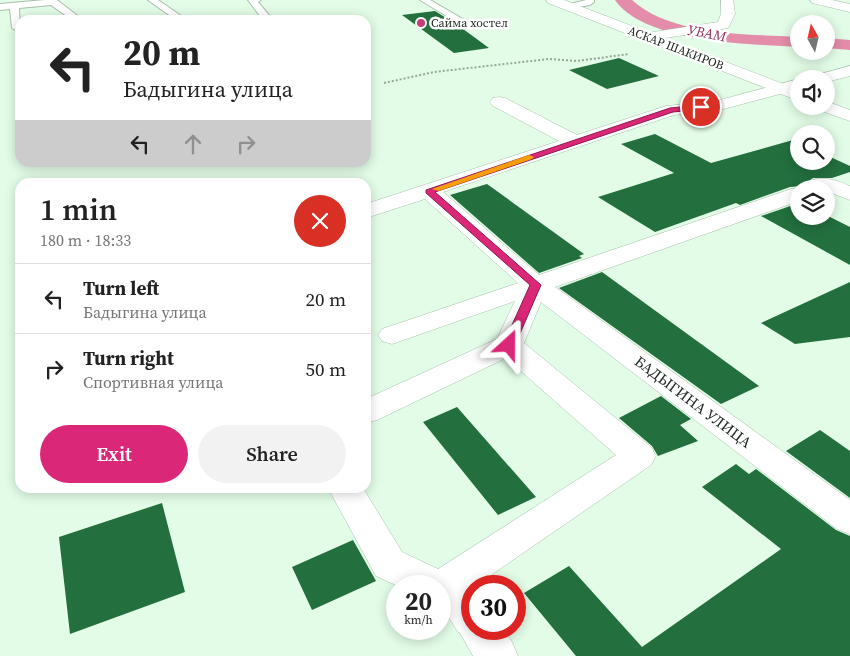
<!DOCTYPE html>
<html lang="en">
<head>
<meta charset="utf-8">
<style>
  body { margin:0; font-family:"Source Serif 4",serif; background:#f2f2f2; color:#222; height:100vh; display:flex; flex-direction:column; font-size:19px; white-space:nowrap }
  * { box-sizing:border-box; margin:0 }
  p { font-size:16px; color:#767676 }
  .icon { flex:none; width:28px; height:28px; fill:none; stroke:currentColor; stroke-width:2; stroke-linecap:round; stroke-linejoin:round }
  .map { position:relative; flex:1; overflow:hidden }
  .details { position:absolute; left:15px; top:178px; width:356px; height:315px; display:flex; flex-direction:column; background:#fff; border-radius:15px; box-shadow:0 2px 12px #0003 }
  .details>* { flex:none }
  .hud { position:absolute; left:15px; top:15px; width:356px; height:152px; border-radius:15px; box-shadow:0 2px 12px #0003; background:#fff; color:#222; overflow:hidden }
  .needle { width:32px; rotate:352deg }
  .buttons { position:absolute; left:790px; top:15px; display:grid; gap:10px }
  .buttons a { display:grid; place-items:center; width:45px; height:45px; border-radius:50%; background:#fff; box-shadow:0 2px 12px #0003; font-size:25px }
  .speed { position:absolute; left:386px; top:575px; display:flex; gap:10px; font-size:25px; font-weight:700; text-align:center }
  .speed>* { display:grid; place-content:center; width:65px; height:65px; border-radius:50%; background:#fff; box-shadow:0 2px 12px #0003; line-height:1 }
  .speed small { font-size:12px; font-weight:400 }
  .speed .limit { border:8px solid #d22; background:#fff; color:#111 }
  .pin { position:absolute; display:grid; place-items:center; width:42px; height:42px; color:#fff; margin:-21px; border:2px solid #fff; border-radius:50%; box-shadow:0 1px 5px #0007 }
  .me { position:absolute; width:55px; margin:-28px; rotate:24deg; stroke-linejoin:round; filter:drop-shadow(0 0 4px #0008) }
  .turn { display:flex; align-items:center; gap:18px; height:105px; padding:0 25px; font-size:22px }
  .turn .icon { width:65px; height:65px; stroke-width:2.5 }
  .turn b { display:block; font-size:35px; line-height:42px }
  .lanes { display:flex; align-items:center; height:48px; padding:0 25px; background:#0003; justify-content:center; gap:25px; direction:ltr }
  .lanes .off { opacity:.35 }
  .round { display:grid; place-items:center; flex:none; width:52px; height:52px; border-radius:26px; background:#f2f2f2 }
  .summary { display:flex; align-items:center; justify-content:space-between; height:85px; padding:0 25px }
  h1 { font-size:30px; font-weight:600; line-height:38px }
  .button { display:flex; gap:10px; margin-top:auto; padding:10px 25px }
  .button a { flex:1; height:58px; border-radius:30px; background:#db2777; color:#fff; font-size:20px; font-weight:600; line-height:58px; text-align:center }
  .button a+a { background:#f2f2f2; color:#222 }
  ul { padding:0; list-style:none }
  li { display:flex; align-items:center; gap:15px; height:70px; padding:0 25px; border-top:1px solid #e0e0e0 }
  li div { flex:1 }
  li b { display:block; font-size:19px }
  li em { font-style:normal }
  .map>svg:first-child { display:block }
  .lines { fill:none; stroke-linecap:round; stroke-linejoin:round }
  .canal { fill:#e38daa; fill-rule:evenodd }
  .building { fill:#236f3e }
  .lane-casing { stroke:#a8c0ad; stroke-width:2 }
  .street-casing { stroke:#a8c0ad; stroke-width:1 }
  .secondary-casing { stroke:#a8c0ad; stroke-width:1 }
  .path { stroke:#95a898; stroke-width:2; stroke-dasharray:2 2; stroke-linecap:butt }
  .lane { fill:#fff; fill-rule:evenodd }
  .street { fill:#fff; fill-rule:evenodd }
  .secondary { fill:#fff; fill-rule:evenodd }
  .route { fill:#db2777; stroke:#8e194d }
  .slow { fill:#f59e0b }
  .poi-dot { fill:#c53c77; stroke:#fff; stroke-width:2 }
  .labels { text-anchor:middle; stroke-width:5; stroke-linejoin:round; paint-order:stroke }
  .far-poi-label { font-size:12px; fill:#222b24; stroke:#fff; text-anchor:start }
  .far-street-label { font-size:12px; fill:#222b24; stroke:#fff }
  .far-water-label { font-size:14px; font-style:italic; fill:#8f2c56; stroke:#fff }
  .street-label { font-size:15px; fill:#222b24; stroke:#fff }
</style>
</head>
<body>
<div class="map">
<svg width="850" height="656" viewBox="0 0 850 656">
  <rect width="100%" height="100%" fill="#e2fce7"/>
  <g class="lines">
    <path class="canal" d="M615 0H632C671 36 748 34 799 37V47C750 44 645 43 615 0Z
      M826 38 850 40V50L826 48Z"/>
  </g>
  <path class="building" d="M435 11 459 26 489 48 454 53 402 15Z
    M619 58 659 76 607 89 569 70Z
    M655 134 711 163 793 140 799 142V161H826V155L850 166V172L832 178H813L802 186 790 187 740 205 736 203 655 232 598 197 674 173 621 144Z
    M487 184 584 254 579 256 582 258 539 273 450 195Z
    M799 203V216L826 215 850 227V265L761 216Z
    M602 272 759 386 721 404 559 288Z
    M850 282V337L795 344 761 323Z
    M661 396 691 419 680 425 698 441 658 456 652 446 619 418Z
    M457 407 536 497 498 515 423 422Z
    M820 430 850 451V498L786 451Z
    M736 464 749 474 756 469 836 530 850 536V656H576L524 593 569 566 642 647 781 549 702 487Z
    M162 503 185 592 70 634 59 537Z
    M353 540 376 581 312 610 292 567Z"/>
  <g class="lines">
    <defs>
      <path id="lane" d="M45 0H57L83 20H72L51 5 19 8 20 30 17 31 12 28 10 9 0 10V4Z
        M148 0H158L187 20H176Z
        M248 0H261L258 2 273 20H263Z
        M420 0H430L468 22 463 25 460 24Z
        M586 0H594V2L590 5 567 9 563 6Z"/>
      <path id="street" d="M721 0H733L735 14 728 28 647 41 642 40 640 37 642 34 647 33 718 22 721 14Z
        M810 0H832L850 4V12L812 3Z
        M850 66V76L826 82V79H811L813 76Z
        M799 79V89L716 111 674 115 443 192 539 275 791 189 803 188C814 172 836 180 850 186V200L826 191V189H799V201L555 287 850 500V534L837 529 541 302 524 343 651 447 656 456 651 465 475 586H472V629H503L512 642 518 656H473L460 633 458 632 444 610 440 608V586H398L376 576 328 488H363L402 552 438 569 616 455 506 358 377 420 366 423V399L497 339 515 301 392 344 382 341 378 335 382 329 518 283 425 199 366 218V204L559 141 493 106 490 102 493 98 499 97 505 98 577 135 666 106 716 101Z"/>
      <path id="secondary" d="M546 0H564L799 90V101L548 3Z
        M826 101 850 110V121L819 110 816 106H826Z"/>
    </defs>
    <use href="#lane" class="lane-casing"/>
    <use href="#street" class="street-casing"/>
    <use href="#secondary" class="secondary-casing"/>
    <path class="path" d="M384 83 434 72 549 59 577 61 629 54"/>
    <use href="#lane" class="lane"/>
    <use href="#street" class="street"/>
    <use href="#secondary" class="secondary"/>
  </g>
  <path class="route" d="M701 105 704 106V109L673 112 435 192 541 285 515 345 509 349 505 348 503 345 530 285 426 193V190L670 108Z"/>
  <path class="slow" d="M529 155 534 157 532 159 439 191 432 189Z"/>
  <circle class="poi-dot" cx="421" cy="23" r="5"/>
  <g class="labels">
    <g class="far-poi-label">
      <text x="431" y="27">Сайма хостел</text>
    </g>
    <g class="far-street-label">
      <text transform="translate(676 48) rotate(21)" y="4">АСКАР ШАКИРОВ</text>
    </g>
    <g class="far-water-label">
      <text transform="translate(707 33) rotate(11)" y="5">УВАМ</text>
    </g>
    <g class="street-label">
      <text transform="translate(693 402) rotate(37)" y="5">БАДЫГИНА УЛИЦА</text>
    </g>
  </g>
</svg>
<div class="buttons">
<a><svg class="needle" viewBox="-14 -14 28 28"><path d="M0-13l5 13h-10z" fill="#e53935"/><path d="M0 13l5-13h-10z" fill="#767676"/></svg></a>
<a><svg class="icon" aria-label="sound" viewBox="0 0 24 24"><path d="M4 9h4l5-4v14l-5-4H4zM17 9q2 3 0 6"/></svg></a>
<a><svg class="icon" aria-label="search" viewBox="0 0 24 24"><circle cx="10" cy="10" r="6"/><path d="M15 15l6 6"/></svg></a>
<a><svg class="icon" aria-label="layers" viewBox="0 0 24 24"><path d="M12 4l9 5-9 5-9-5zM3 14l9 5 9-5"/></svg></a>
</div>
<div class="speed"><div>20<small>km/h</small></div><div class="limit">30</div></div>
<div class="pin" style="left:701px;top:107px;background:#d93025"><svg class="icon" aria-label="arrive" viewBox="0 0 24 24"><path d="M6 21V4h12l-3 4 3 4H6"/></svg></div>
<svg class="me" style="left:509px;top:345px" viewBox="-20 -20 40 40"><path d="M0-17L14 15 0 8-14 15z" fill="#db2777" stroke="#fff" stroke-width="4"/></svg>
<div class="hud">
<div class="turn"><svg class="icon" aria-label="left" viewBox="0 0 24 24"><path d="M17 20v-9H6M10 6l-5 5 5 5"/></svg><div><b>20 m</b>Бадыгина улица</div></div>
<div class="lanes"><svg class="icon" aria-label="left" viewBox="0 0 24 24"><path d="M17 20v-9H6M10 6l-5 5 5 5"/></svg><svg class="icon off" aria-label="ahead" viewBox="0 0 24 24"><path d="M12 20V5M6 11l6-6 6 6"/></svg><svg class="icon off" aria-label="right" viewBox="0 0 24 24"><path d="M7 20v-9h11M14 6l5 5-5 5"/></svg></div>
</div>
<section class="details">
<div class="summary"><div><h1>1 min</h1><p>180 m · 18:33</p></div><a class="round" style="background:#d93025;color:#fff"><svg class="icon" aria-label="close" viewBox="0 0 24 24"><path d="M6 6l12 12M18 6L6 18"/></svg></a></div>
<ul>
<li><svg class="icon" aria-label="left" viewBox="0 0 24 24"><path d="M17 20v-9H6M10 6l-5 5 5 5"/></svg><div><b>Turn left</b><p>Бадыгина улица</p></div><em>20 m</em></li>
<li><svg class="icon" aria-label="right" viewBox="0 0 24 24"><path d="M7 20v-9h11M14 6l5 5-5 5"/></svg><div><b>Turn right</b><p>Спортивная улица</p></div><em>50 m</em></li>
</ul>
<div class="button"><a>Exit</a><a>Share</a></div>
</section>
</div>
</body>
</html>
